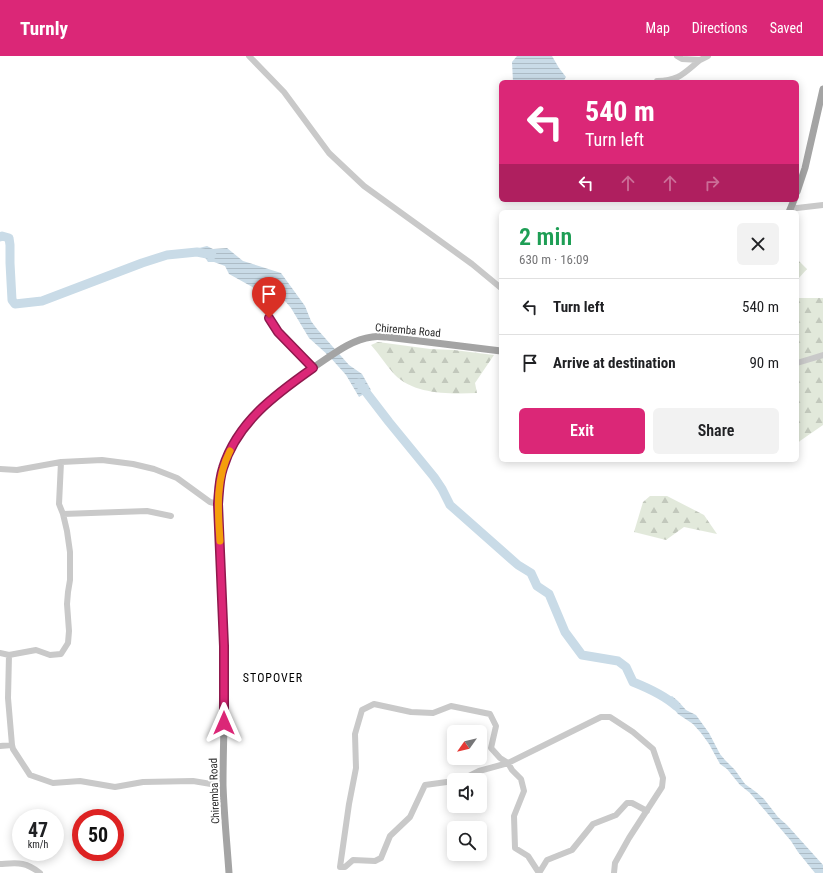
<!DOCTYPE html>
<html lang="en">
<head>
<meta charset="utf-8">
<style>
  body { margin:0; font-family:"Roboto Condensed",sans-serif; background:#f2f2f2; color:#202124; height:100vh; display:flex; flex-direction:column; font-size:15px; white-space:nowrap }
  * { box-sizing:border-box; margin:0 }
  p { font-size:13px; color:#757577 }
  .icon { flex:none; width:22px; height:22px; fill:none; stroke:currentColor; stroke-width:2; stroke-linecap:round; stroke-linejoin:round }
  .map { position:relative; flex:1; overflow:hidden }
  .details { position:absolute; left:499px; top:154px; width:300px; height:252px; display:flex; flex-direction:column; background:#fff; border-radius:6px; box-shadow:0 2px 10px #0003 }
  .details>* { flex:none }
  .hud { position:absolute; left:499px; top:24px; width:300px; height:122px; border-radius:6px; box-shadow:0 2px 10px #0003; background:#db2777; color:#fff; overflow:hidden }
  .needle { width:26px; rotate:236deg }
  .tools { position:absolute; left:447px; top:669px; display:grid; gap:8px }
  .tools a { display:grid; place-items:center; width:40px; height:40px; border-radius:6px; background:#fff; box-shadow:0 2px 10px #0003; font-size:20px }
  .speed { position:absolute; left:12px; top:753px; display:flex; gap:8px; font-size:20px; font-weight:700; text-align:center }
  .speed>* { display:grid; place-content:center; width:52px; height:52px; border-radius:50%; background:#fff; box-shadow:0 2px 10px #0003; line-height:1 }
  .speed small { font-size:10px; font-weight:400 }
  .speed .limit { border:6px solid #d22; background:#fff; color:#111 }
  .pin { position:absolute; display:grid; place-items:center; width:34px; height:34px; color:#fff; margin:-41px -17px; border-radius:50% 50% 50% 0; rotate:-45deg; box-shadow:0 0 4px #0007 }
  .pin .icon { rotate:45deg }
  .me { position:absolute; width:44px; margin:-22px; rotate:0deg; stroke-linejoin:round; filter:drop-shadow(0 0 3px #0008) }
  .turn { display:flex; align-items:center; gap:14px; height:84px; padding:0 20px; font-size:18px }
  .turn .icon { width:52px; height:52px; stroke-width:2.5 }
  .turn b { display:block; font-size:28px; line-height:34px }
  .lanes { display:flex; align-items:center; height:38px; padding:0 20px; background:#0003; justify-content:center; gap:20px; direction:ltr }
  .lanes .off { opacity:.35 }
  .round { display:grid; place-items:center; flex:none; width:42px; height:42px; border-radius:6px; background:#f2f2f2 }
  .overview { display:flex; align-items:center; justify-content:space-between; height:68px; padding:0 20px }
  h1 { font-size:24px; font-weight:600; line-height:30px; color:#1e9e55 }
  .action { display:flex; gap:8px; margin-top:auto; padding:8px 20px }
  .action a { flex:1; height:46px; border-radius:6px; background:#db2777; color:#fff; font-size:16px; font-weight:600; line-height:46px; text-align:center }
  .action a+a { background:#f2f2f2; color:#202124 }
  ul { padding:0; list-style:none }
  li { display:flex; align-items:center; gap:12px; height:56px; padding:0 20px; border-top:1px solid #e0e0e0 }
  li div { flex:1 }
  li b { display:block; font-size:15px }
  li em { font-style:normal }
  header { display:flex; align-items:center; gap:24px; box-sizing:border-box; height:56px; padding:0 20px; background:#db2777; color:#fff }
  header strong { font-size:19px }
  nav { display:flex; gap:22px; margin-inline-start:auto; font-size:14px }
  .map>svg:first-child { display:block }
  .forest { fill:url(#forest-firs) }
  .water { fill:url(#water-rules) }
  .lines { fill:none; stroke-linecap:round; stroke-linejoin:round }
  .river { stroke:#c9dbe7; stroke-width:9 }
  .minor { stroke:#c9c9c9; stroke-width:6 }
  .major { stroke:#a4a4a4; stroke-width:7 }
  .route-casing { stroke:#8e194d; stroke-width:10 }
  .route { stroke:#db2777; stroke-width:7 }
  .slow { stroke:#f59e0b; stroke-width:7 }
  .labels { text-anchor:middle; stroke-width:4; stroke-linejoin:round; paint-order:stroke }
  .street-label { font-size:11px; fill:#2c2c2c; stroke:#fff }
  .neighbourhood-label { font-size:12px; letter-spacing:1px; fill:#000; stroke:#fff }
</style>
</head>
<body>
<header>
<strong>Turnly</strong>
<nav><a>Map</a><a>Directions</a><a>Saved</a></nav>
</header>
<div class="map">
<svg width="823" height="817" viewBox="0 0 823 817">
  <defs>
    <pattern id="forest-firs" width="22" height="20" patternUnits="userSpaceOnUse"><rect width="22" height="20" fill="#e2e9db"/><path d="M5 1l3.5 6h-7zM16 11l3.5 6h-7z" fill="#c2c8bc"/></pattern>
    <pattern id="water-rules" width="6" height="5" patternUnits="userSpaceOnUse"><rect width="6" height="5" fill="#c9dbe7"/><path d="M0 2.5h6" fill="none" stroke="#adbcc6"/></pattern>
  </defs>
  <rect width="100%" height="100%" fill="#fff"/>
  <path class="forest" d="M797 203 807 213 798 223 797 235Z
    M797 242H823V369L797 387Z
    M378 286 430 293 454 294 494 299 475 327 477 337C450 338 414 339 394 318 386 309 379 298 371 289Z
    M650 440H667L704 459 717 478 684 471 666 484 634 476 643 446Z"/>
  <path class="water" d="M517 0H552L559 12 566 21 563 26H513L512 6Z
    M207 190 213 193 227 192 243 205 281 217 305 250 311 265 317 273 349 309 362 318 371 334 359 341 346 319 329 300 309 282 291 252 285 245 256 233 229 218 225 210 214 206H208L199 192Z
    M672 640 678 645 686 654 696 659 709 677 720 698 725 704 735 714 745 728 756 736 764 743 778 761 787 769 823 809V817H815L798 796 791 785 750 737 740 729 727 713 720 708 709 688 701 677 693 668 678 658 666 644Z"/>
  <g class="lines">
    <path class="river" d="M0 181 2 180 9 182 10 189V207L12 244 15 248 42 245 142 207 167 199 197 196 212 199
      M359 327 389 366 434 421 442 433 450 449 518 509 531 517 537 530 549 538 565 576 582 599 618 605 626 611 633 626C648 632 664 639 676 650"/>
    <path class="minor" d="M249 0 284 36 329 97 364 130 472 208 501 232
      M677 0 682 3 700 4 708 0
      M657 25C679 25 684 17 700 4
      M791 151 797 152 823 149
      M269 262 278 276 313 312
      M797 307 823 299
      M0 413 17 414 61 406 102 404 133 408 154 413 177 422 210 446 218 448
      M63 458 147 455 171 460
      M0 597 9 599 36 594 50 599 61 598 68 587 69 575 67 548 68 536 70 524V496L67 475 63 458 59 448 61 406
      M9 599 8 642 12 689 13 693 30 719 53 727 80 725 115 731 143 726 193 725 223 730
      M0 690 12 689
      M460 724 463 723 479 715 508 707 512 714 521 723 524 735 514 760 515 792 528 800 539 817
      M454 725 425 729 410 761 390 780 381 802 375 805 353 804 345 811H340L349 748 356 712 355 678 362 654 374 648 411 656 433 657 451 650 490 658 496 670 491 692 500 702 508 707 601 661H610L633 676 653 693 663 722 662 731 629 782 615 807 614 817
      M0 808C17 807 25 805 40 817
      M539 817 547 804 572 794 593 768 616 759 627 747H632L647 755"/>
    <path class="major" d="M797 136 805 112 823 33
      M789 156 794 144
      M229 817C227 788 224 758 223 729 223 682 226 635 224 587 223 559 222 531 221 503 219 473 214 441 223 412 237 367 274 338 311 313 330 301 349 284 372 281 377 280 382 281 387 281L501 295"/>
  </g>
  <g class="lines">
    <defs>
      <path id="route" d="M224 667V590L218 448C219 436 219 424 223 412 237 366 276 338 313 312L278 276 269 262"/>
    </defs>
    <use href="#route" class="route-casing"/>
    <use href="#route" class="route"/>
    <path class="slow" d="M220 485C218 455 215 424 230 395"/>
  </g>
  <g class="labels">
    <g class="street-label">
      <text transform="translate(408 274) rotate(5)" y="4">Chiremba Road</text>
      <text transform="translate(214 735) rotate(-92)" y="4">Chiremba Road</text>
    </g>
    <g class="neighbourhood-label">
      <text x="273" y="626">STOPOVER</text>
    </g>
  </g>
</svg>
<div class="tools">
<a><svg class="needle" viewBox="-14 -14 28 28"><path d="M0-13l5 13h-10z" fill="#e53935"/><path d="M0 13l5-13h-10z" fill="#757577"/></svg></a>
<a><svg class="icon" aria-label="sound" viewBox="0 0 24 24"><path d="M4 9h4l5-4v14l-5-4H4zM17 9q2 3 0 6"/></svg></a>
<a><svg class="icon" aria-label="search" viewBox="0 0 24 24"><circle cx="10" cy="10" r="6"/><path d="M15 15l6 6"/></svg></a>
</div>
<div class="speed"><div>47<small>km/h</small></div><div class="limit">50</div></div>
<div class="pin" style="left:269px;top:262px;background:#d93025"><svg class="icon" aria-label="arrive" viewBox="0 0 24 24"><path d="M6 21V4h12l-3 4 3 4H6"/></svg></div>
<svg class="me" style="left:224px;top:667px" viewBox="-20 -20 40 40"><path d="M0-17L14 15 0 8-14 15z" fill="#db2777" stroke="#fff" stroke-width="4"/></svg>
<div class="hud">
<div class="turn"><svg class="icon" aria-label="left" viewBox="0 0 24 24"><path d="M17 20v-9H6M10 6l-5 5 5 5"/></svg><div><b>540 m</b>Turn left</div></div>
<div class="lanes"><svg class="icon" aria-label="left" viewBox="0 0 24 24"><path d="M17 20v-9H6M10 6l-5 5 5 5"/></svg><svg class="icon off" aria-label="ahead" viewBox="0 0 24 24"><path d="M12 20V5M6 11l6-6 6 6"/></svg><svg class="icon off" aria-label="ahead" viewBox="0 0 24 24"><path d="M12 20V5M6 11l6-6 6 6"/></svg><svg class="icon off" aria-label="right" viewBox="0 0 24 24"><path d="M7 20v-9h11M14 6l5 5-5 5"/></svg></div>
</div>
<section class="details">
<div class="overview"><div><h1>2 min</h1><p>630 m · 16:09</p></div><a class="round"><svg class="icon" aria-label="close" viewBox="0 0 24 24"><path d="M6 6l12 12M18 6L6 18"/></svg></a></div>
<ul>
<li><svg class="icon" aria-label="left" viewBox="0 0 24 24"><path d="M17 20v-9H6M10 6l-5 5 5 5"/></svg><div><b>Turn left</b></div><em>540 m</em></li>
<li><svg class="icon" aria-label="arrive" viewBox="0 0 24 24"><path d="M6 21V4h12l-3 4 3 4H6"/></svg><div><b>Arrive at destination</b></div><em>90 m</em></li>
</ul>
<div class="action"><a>Exit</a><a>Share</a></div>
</section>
</div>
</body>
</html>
